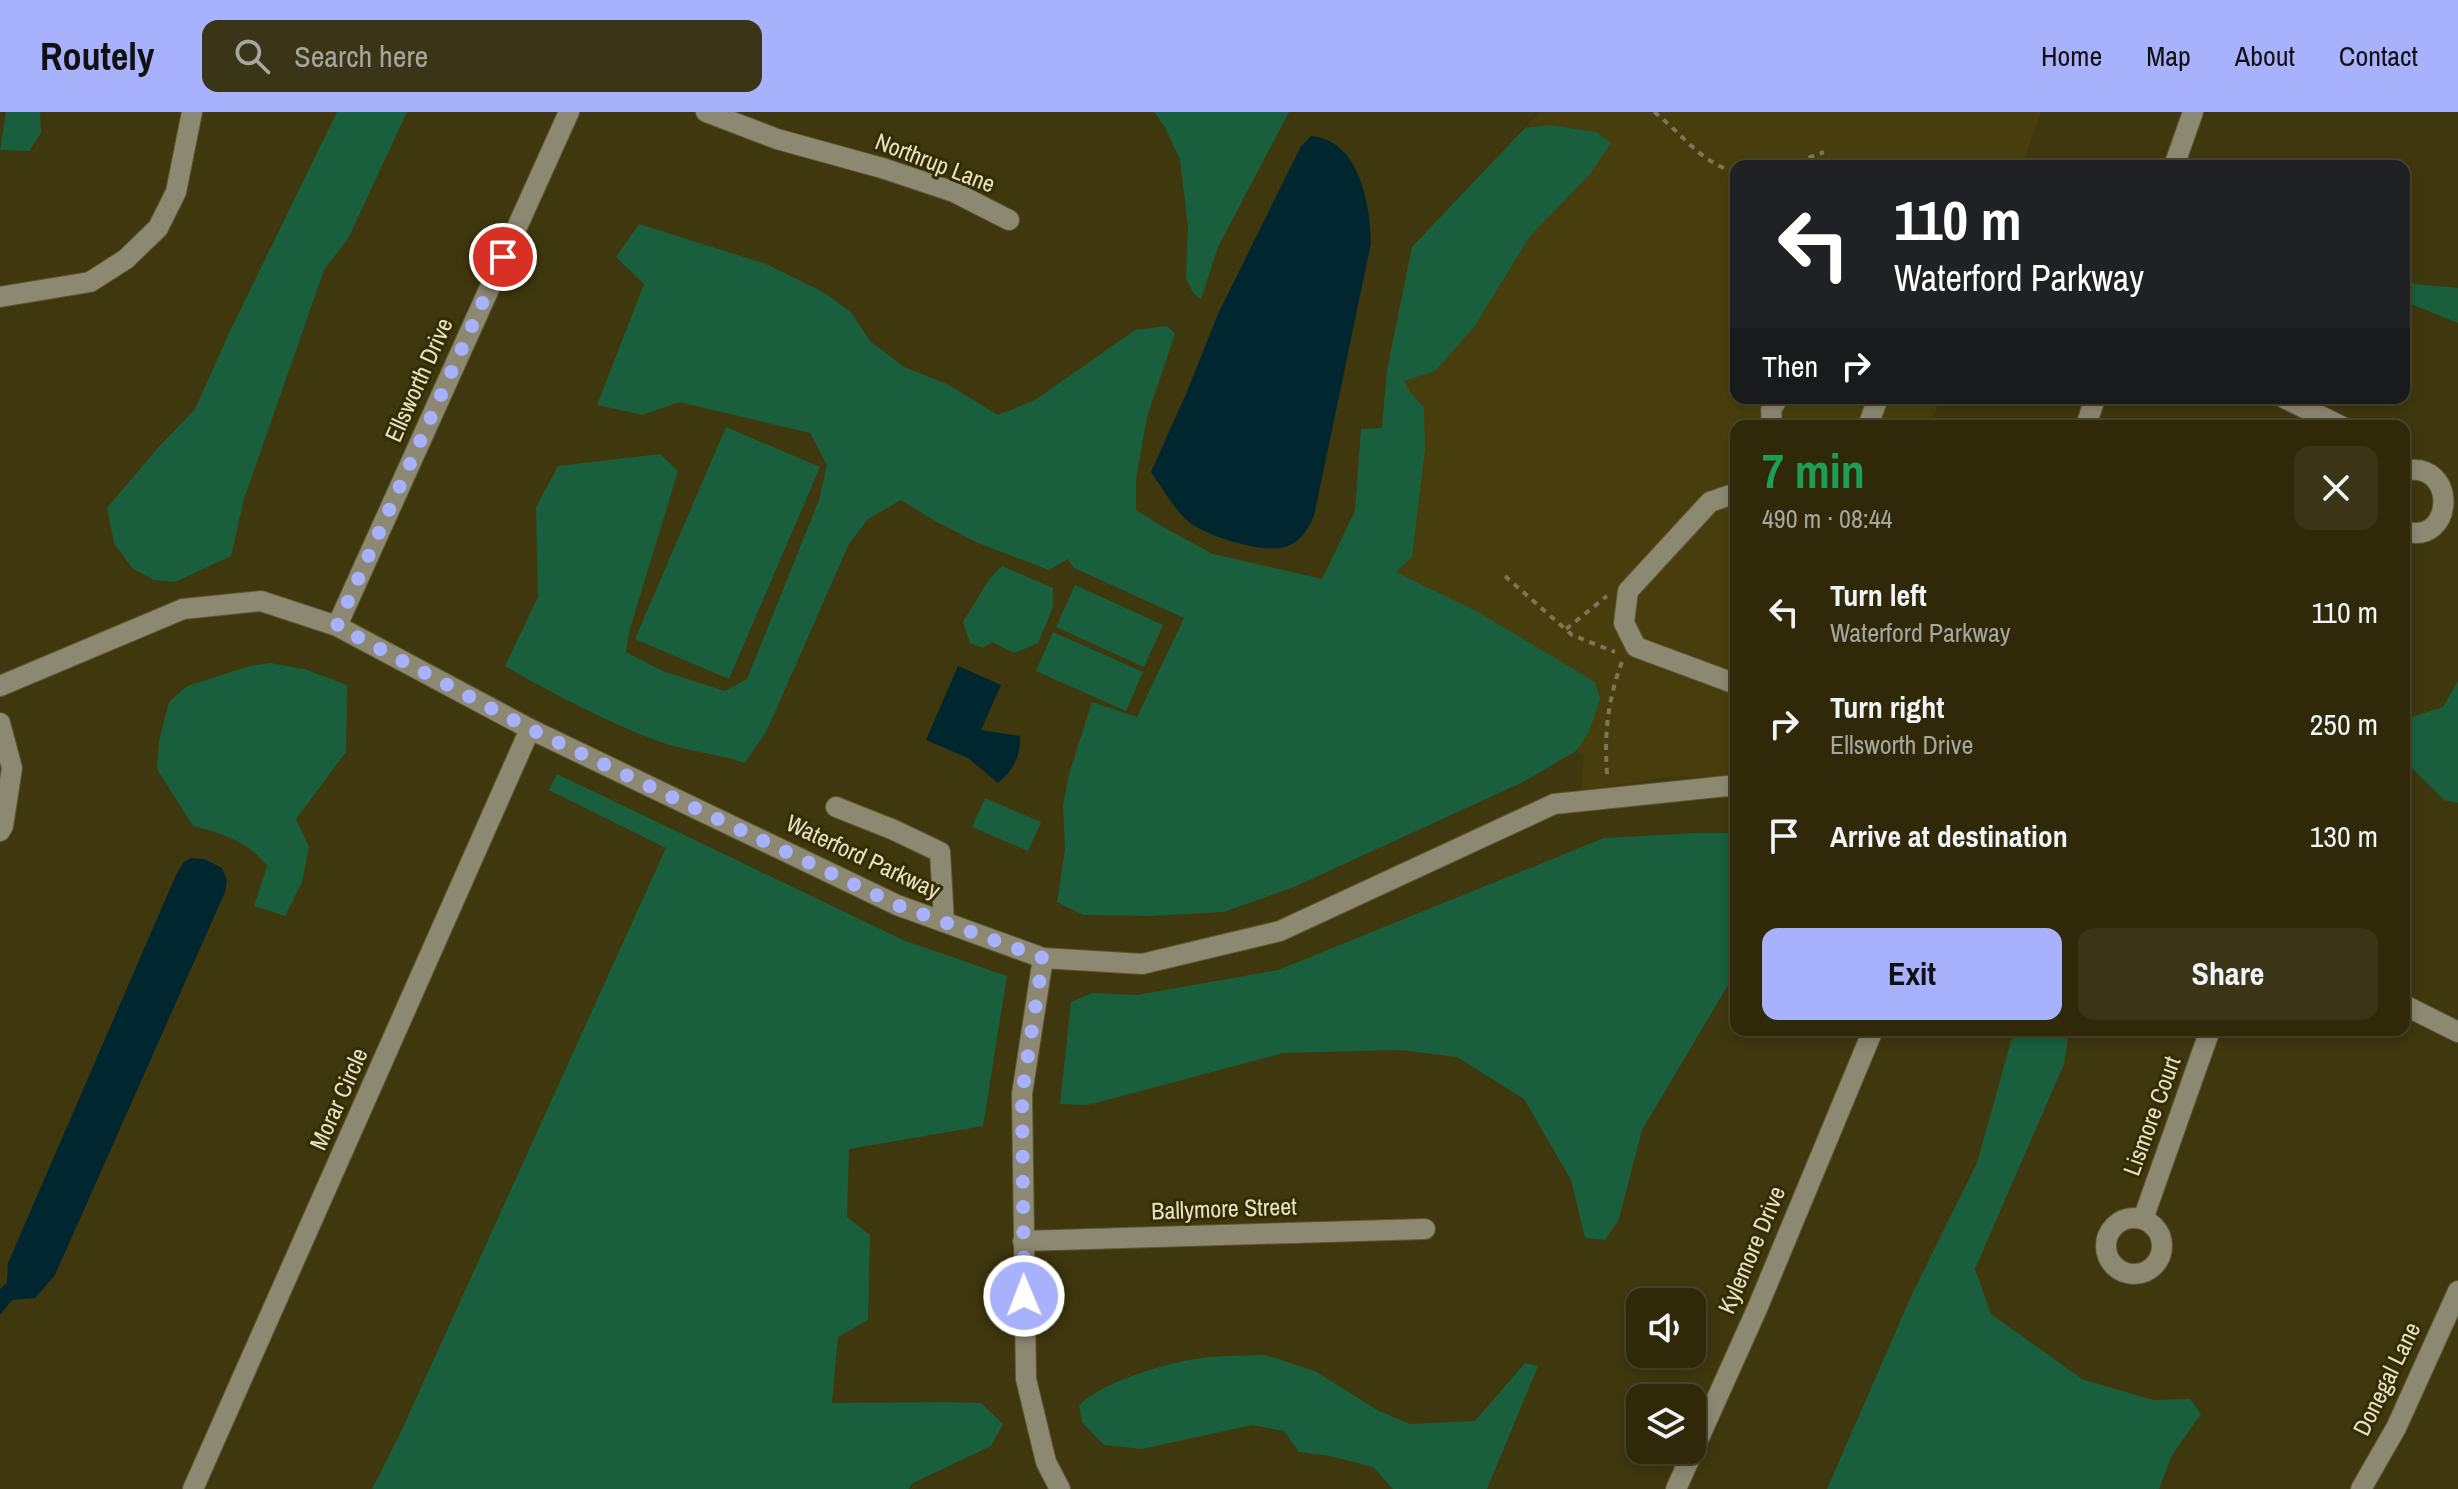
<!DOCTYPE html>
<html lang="en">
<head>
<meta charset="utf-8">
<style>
  body { margin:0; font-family:"Archivo Narrow",sans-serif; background:#3b3518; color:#f1f3f6; height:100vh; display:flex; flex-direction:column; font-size:30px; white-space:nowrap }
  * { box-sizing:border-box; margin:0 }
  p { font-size:26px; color:#a7a69c }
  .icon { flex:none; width:44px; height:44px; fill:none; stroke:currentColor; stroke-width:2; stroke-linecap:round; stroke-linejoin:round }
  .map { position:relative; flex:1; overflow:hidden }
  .side { position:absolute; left:1730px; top:308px; width:680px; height:616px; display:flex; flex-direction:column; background:#2f290a; border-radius:16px; box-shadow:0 4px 12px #0003,0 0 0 2px #4a452b }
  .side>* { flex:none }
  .top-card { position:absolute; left:1730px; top:48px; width:680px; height:244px; border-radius:16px; box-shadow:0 4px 12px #0003,0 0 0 2px #4a452b; background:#202124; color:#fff; overflow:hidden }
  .controls { position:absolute; left:1626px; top:1176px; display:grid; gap:16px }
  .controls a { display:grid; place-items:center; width:80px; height:80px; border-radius:16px; background:#2f290a; box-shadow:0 4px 12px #0003,0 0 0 2px #4a452b; font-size:40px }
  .pin { position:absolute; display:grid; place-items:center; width:68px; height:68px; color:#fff; margin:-34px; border:4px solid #fff; border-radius:50%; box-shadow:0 2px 8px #0007 }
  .me { position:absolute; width:88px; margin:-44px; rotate:359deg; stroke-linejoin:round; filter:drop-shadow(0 0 6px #0008) }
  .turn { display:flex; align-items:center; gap:28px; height:168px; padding:0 32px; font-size:36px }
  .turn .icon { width:104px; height:104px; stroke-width:2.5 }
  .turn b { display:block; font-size:56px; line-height:68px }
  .then { display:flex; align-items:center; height:76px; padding:0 32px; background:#0003; gap:16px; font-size:30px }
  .round { display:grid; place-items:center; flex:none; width:84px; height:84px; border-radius:16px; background:#3b3518 }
  .overview { display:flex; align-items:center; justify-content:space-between; height:136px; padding:0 32px }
  h1 { font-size:48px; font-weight:700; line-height:60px; color:#1e9e55 }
  .primary-button { display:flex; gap:16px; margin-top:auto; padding:16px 32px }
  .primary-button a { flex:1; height:92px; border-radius:16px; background:#a7b1fc; color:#111; font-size:32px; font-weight:700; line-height:92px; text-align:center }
  .primary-button a+a { background:#3b3518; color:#f1f3f6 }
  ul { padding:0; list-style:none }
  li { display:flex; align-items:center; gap:24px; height:112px; padding:0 32px }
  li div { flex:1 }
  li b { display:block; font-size:30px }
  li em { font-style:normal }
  header { display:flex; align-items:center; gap:48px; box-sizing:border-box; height:112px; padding:0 40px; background:#a7b1fc; color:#111 }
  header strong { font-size:38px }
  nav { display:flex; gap:44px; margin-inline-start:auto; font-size:28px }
  .search { width:560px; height:72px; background:#3b3518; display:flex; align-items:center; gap:20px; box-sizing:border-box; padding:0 28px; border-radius:16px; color:#a7a69c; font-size:30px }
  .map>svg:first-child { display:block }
  .built { fill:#483e0d }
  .green { fill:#195f3d }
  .water { fill:#00262f }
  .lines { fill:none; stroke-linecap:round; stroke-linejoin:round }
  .minor-casing { stroke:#5d562f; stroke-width:22 }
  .path { stroke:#7e7653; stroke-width:4; stroke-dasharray:6 6; stroke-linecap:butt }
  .minor { stroke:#8d8872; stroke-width:20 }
  .route { stroke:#a7b1fc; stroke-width:14; stroke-dasharray:0 25.2 }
  .labels { text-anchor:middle; stroke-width:6; stroke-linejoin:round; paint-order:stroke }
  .street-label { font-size:24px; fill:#e7e1c6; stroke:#352d02 }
</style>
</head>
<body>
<header>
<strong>Routely</strong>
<div class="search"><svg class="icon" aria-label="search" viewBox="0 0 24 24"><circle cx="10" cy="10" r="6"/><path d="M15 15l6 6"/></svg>Search here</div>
<nav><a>Home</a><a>Map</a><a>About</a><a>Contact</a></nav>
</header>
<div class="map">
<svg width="2458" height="1377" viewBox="0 0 2458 1377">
  <rect width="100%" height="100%" fill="#3f370e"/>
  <path class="built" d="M1540 0H2041L2022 54H1736V286H1940L1930 314H1736V667L1677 664 1581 678 1584 642 1359 554 1387 258 1412 135Z"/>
  <path class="green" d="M6 0H40L41 21 29 39 0 38Z
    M337 0H407L348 127 324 158 244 387 231 444 175 470 154 468 132 456 114 431 107 396 156 338 195 297 231 217Z
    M1154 0H1289L1218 135 1201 187 1193 181 1186 166 1188 115 1180 48 1165 15Z
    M1550 13 1596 20 1611 31 1591 61 1530 124 1474 215 1435 259 1404 269 1410 280 1424 296 1425 337 1412 445 1396 460 1478 500 1595 570 1600 587 1589 620 1576 639 1523 670 1294 775 1224 800 1151 804 1083 803 1057 790 1065 738 1063 693 1069 662 1092 590 1137 605 1184 506 1074 456 1068 447 1049 458 978 431 935 409 901 388 868 407 849 432 767 618 745 651C716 641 683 639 655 628 603 608 553 582 505 554L538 485 536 395 558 354 660 342 678 359 629 520 626 540 663 559 725 579 747 567 819 388 827 353 810 321 679 290 643 303 597 293 644 172 616 145 639 112 766 152 823 180 851 200 870 229 904 255 947 272 998 303 1035 288 1135 218 1167 214 1175 222 1147 305 1136 366V398L1163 415 1213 442 1322 467 1355 399 1361 317 1382 316 1387 258 1412 135 1525 16Z
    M2404 166 2415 172 2458 176V211L2404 189Z
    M726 315 820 355 729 567 635 527Z
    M1002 454 1053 476V495L1038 531 1014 541 992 530 983 536 970 531 963 510 990 466Z
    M1075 473 1163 513 1144 555 1056 515Z
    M1053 520 1143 560 1126 599 1036 559Z
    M270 551 304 557 347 573 346 640 296 707 309 735 302 770 285 804 254 794 267 754C250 730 220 721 193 714L157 657 159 630 169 590 187 574 250 554Z
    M2458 569V691L2444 688 2404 648V606H2409L2443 595Z
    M557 662 903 828 1007 864 983 1014 849 1037 847 1105 870 1123 868 1208 838 1225 832 1291 946 1290 981 1291 1003 1312 991 1334 911 1372 909 1377H372L399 1324 666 736 549 678Z
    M985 686 1041 710 1028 739 972 715Z
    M1696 721H1736V821L1728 873 1642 1018 1619 1107 1605 1128 1585 1126 1571 1068 1524 987 1457 945 1400 938 1283 941 1088 993 1060 992 1071 890 1092 881 1137 883 1278 858 1604 726Z
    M2014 918H2069L2064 952 1975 1157 1991 1202 2082 1267 2153 1288 2190 1287 2201 1302 2172 1343 2159 1377H1827L1913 1180 1977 1051Z
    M1265 1243 1315 1259 1377 1298 1410 1312 1475 1309 1525 1251 1538 1254 1487 1377H1393L1373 1355 1330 1344 1299 1340 1284 1319 1252 1313 1142 1337 1104 1333 1082 1310 1079 1293C1102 1271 1157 1254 1189 1248 1213 1243 1240 1244 1265 1243Z"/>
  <path class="water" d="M1311 24C1359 28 1370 91 1371 131L1314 404C1307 418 1301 430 1285 435 1264 442 1206 424 1189 410 1173 396 1163 377 1151 360L1186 282 1218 202 1301 34Z
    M958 554 1001 573 981 618 1020 624C1021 644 1013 659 998 671L968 646 926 628Z
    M191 746 204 747 222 756 227 768 225 780 55 1163 35 1186 12 1188 0 1203V1177L7 1171 8 1151 176 763 184 750Z"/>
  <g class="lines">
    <defs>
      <path id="minor" d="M706 0 777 27 882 56 954 80 1009 108
        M2174 54 2193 0
        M0 185 90 170 126 147 158 116 176 80 192 0
        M2284 286 2341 314
        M1772 314 1771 298 1778 286
        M1868 314 1878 286
        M2086 314 2095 286
        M2404 359C2458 347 2455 435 2404 419
        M1736 385 1730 383 1710 390 1628 479 1624 511 1636 535 1736 572
        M337 514 569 0
        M0 574 183 497 261 489 337 514 530 617 897 793 1043 846 1142 852 1280 819 1554 692 1727 674 1736 676
        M0 611 12 656 3 714 0 719
        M836 695 894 718 940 740 944 810
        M1043 846 1022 982 1026 1267 1046 1350 1060 1377
        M2404 893 2458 920
        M2106 1134a28 28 0 1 1 56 0a28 28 0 1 1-56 0Z
        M2143 1107 2210 918
        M1023 1129 1425 1117
        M193 1377 530 617
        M1676 1377 1757 1197 1873 918
        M2361 1377 2396 1316 2458 1179"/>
    </defs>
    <use href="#minor" class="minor-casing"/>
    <path class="path" d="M1654 0C1682 21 1700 51 1736 60
      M1786 54 1824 40
      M1505 464 1572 523 1615 540
      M1566 517 1607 484
      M1607 662C1604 619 1608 587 1623 547"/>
    <use href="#minor" class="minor"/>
  </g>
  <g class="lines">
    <path class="route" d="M503 145 337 514 530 617 897 793 1043 846 1022 982 1024 1184"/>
  </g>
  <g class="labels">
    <g class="street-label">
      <text transform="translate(935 51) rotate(21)" y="8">Northrup Lane</text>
      <text transform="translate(419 268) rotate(-66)" y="8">Ellsworth Drive</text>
      <text transform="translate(863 745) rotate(25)" y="8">Waterford Parkway</text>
      <text transform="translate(339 987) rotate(-66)" y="8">Morar Circle</text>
      <text transform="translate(2152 1004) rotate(-70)" y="8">Lismore Court</text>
      <text transform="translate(1224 1097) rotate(-2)" y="8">Ballymore Street</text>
      <text transform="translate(1752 1138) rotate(-67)" y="8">Kylemore Drive</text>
      <text transform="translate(2387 1267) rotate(-64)" y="8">Donegal Lane</text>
    </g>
  </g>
</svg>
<div class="controls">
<a><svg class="icon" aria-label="sound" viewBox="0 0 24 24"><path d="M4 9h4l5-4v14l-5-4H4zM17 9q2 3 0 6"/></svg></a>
<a><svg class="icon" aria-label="layers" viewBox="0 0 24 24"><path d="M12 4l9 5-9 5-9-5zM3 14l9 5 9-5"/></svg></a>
</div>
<div class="pin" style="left:503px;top:145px;background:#d93025"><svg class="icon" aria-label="arrive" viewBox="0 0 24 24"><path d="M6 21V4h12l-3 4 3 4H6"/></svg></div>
<svg class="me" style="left:1024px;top:1184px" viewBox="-20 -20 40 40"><circle r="17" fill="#a7b1fc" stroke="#fff" stroke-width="3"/><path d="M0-11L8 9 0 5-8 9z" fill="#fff"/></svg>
<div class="top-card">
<div class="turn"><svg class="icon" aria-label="left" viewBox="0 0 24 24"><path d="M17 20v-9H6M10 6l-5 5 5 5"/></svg><div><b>110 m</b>Waterford Parkway</div></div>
<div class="then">Then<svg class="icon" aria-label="right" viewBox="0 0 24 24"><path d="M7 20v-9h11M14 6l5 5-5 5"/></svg></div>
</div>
<section class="side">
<div class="overview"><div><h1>7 min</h1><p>490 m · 08:44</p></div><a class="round"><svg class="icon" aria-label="close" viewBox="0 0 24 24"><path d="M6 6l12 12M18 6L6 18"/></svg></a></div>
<ul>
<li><svg class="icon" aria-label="left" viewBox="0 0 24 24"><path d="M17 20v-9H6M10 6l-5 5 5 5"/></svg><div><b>Turn left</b><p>Waterford Parkway</p></div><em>110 m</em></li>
<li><svg class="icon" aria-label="right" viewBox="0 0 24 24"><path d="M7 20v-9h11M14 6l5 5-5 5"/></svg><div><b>Turn right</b><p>Ellsworth Drive</p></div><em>250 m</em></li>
<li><svg class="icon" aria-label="arrive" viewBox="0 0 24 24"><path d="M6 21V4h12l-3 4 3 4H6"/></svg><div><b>Arrive at destination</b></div><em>130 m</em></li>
</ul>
<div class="primary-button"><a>Exit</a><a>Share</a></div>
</section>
</div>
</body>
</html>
